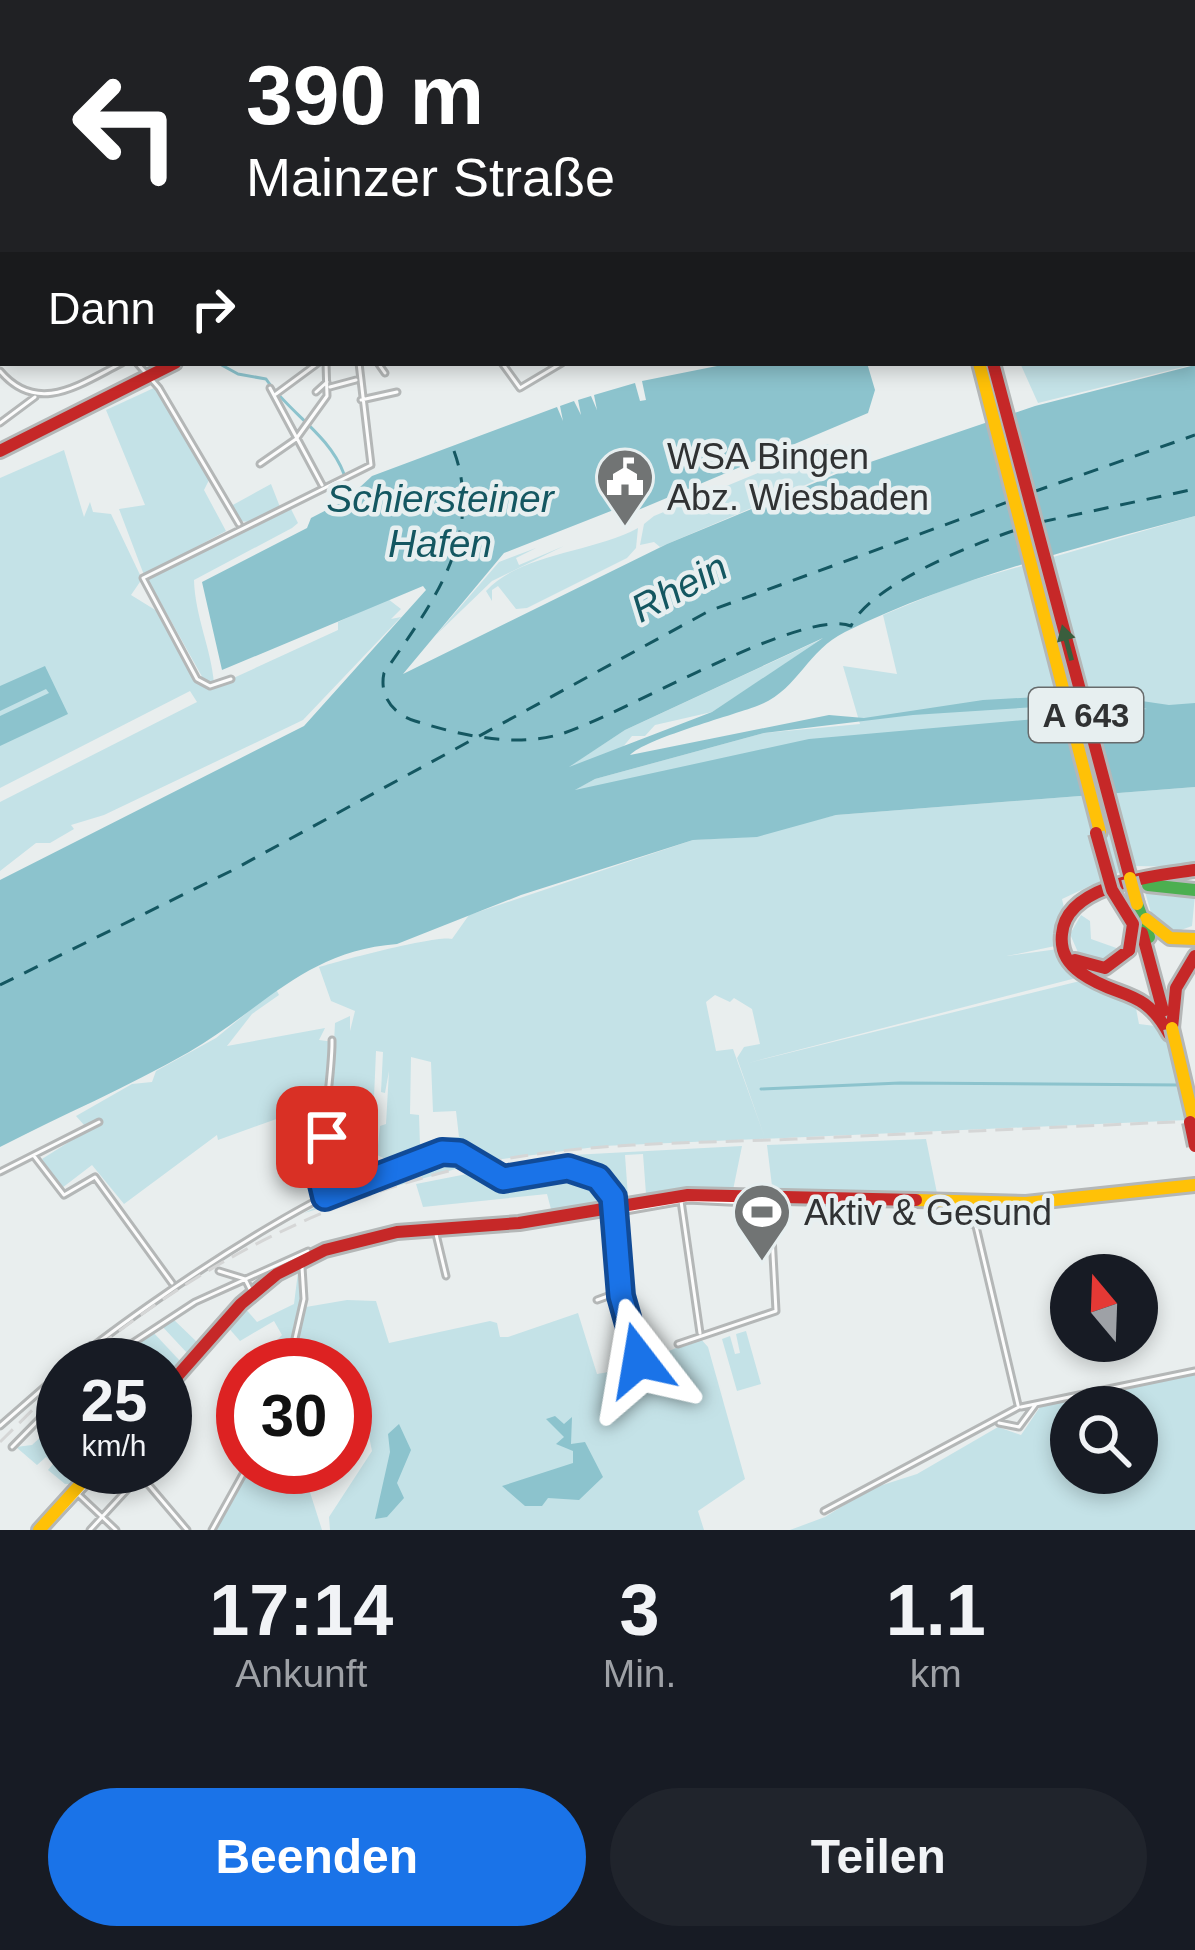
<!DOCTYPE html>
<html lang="de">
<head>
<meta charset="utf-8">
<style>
  body { margin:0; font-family:Arial,sans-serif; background:#20242c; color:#f1f3f6; height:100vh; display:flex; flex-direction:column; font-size:45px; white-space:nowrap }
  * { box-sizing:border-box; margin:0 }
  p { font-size:39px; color:#9ea1a6 }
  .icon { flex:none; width:66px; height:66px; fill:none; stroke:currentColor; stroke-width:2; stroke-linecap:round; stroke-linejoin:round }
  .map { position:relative; height:1530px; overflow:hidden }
  .panel { display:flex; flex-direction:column; background:#171b24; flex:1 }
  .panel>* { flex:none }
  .hud { position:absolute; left:0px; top:0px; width:1197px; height:366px; box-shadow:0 6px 18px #0003; background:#202124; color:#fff; overflow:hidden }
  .needle { width:78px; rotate:341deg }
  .buttons { position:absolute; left:1050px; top:1254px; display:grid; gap:24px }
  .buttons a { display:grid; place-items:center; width:108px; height:108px; border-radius:50%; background:#171b24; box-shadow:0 6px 18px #0003; font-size:60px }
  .speed { position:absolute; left:36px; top:1338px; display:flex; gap:24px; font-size:60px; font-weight:700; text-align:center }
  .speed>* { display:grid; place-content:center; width:156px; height:156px; border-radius:50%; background:#171b24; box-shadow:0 6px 18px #0003; line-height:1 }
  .speed small { font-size:30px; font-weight:400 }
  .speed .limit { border:18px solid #d22; background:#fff; color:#111 }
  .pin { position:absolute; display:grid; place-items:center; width:102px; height:102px; color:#fff; margin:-51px; border-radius:24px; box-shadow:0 6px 18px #0006 }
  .me { position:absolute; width:132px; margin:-66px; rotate:346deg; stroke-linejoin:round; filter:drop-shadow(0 0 9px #0008) }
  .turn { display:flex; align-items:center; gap:42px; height:252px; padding:0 48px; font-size:54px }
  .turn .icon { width:156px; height:156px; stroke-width:2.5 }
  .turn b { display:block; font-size:84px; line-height:102px }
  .then { display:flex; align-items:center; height:114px; padding:0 48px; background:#0003; gap:24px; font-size:45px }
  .eta { display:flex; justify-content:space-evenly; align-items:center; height:204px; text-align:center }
  .eta b { font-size:72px; font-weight:700; line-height:84px }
  .primary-button { display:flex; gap:24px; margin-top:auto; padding:24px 48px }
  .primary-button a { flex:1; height:138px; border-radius:72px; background:#1a73e8; color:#fff; font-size:48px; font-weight:700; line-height:138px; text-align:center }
  .primary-button a+a { background:#20242c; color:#f1f3f6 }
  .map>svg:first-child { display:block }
  .green { fill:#c4e2e7; fill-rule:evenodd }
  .water { fill:#8cc3cd; fill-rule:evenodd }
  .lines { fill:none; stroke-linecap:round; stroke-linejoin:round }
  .stream { stroke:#8cc3cd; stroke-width:3 }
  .ferry { stroke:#145761; stroke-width:3; stroke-dasharray:15 12; stroke-linecap:butt }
  .street-casing { stroke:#b4b7b7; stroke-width:9 }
  .fast-casing { stroke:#b4b7b7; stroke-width:18 }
  .slow-casing { stroke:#b4b7b7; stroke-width:18 }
  .jam-casing { stroke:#b4b7b7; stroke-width:18 }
  .street { stroke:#fcfcfc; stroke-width:3 }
  .fast { stroke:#4caf50; stroke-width:12 }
  .slow { stroke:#ffc107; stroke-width:12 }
  .jam { stroke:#c62828; stroke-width:12 }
  .rail { stroke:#d5d6d6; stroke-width:3; stroke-dasharray:18 9; stroke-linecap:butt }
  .street-bridge-casing { stroke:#b4b7b7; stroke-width:9; stroke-linecap:butt }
  .slow-bridge-casing { stroke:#b4b7b7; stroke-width:18; stroke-linecap:butt }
  .jam-bridge-casing { stroke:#b4b7b7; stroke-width:18; stroke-linecap:butt }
  .street-bridge { stroke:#fcfcfc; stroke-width:3 }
  .slow-bridge { stroke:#ffc107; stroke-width:12 }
  .jam-bridge { stroke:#c62828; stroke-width:12 }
  .oneway { fill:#3a5e3d }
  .route-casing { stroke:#114b97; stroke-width:30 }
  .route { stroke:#1a73e8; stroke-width:21 }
  .labels { text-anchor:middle; stroke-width:9; stroke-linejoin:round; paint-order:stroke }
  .shield { fill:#e7eff0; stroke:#676b6c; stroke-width:3 }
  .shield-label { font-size:33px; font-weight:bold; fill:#303233 }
  .poi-label { font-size:36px; fill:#303233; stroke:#e7eff0; text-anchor:start }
  .water-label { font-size:39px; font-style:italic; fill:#145761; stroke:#e7eff0 }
</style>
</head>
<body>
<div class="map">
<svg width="1195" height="1530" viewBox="0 0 1195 1530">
  <rect width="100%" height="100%" fill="#e9eeee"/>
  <path class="green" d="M1195 308V364L1038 403 1020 363H1194Z
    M156 387 209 480 204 490 226 531 144 575 119 509 145 505 106 410Z
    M828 444 839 465 850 466 660 547 654 542 640 545 644 524 654 516Z
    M64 450 84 517 90 502 93 512 111 514 142 579 131 595 165 616 200 683 216 686 338 630V622L388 599 401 609 391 619 401 617 303 720 104 815 71 825 74 829 50 843H36L0 871V802L197 702 190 691 0 788V478Z
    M271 484 280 507 250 522 238 521 231 506Z
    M290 507 298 523 292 528 194 580C195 616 211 648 214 683L205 682 147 578Z
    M1195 516V710L569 793 595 779 764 733 860 724 843 666 897 674 883 615 956 585Z
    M638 528 636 548 627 558 527 608 516 609 498 586 492 590V601L486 591C521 553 592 553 638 528Z
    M564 546 492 581 436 635 499 562 536 548 516 558 519 565Z
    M824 638 712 712 655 725 645 736H632L622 748 562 771 625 730Z
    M1195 787V867L1133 866 1062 899 1065 912 1057 925 1055 946 1007 956 1058 949 1080 977 748 1063 1080 981 1134 998 1139 1024 1163 1027 1188 1120 603 1146 487 1161 459 1151 420 1147 390 1161 377 1155 380 1126 386 1124 389 1071 385 1093 381 1092 383 1052 376 1051 371 1168 355 1174 360 1152 340 1146 339 1132 330 1133 329 1096 284 1098 282 1093V1117L218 1140 217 1135 124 1204 92 1165 62 1188 42 1159 99 1123 84 1125 76 1116 132 1084 152 1082 156 1071 216 1038 276 989 279 995 252 1014 227 1046 325 1028 319 1040 334 1042 335 1023 350 1016V1031L355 1011 331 1001 319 967C338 961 440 934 452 939L469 915 693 840 746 837 836 815ZM715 995 730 1002 734 998 752 1009 760 1044 744 1047 737 1058 765 1138 733 1049 716 1051 706 1002ZM411 1057 431 1062 433 1112 456 1111 459 1137 437 1138 420 1146 419 1115 410 1114Z
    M1168 889 1195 895 1192 926 1170 934 1153 920 1145 892 1175 897Z
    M1081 915 1090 921 1091 939 1122 950 1102 962 1080 957 1070 934Z
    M926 1139 937 1193 781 1191 772 1186 767 1145Z
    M742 1146 733 1190 646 1194 643 1154 625 1155 628 1197 618 1199C565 1128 540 1202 488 1169L572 1155Z
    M453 1158 466 1166 304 1213 376 1179Z
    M477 1172 510 1186 581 1174 597 1185 603 1203 552 1213 547 1194 423 1207 416 1184Z
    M298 1272 302 1304 292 1338 273 1344 282 1335 274 1321 240 1341 226 1325 243 1306 257 1322 294 1304Z
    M244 1294 165 1387V1365H102L151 1330 181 1362 188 1354 160 1324 172 1318 198 1343Z
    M347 1300 376 1301 389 1343 490 1321 497 1323 500 1337H508L578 1313 597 1374 626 1369 700 1338 708 1347 745 1479 698 1511 704 1530H330L329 1517 372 1451 367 1426 345 1424V1365H328L329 1349 294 1348 306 1307Z
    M746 1331 761 1384 737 1391 722 1339 730 1336 735 1354 740 1353 736 1334Z
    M1195 1374V1530H790L825 1517 870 1489 917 1474 998 1427 1021 1435 1040 1407ZM1071 1407H1137V1473H1071Z
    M45 1433 63 1448V1467H94L77 1484H65L48 1470 53 1464 46 1457 37 1465 16 1447 32 1445Z
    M249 1467H302L322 1530H213Z"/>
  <path class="water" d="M867 363 875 390 868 413 631 513 616 509 504 553 403 674 667 544 841 472 1035 406 1195 365V516C1078 548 955 578 845 632 806 651 798 691 757 706 730 716 645 739 630 755L829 715 864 718 983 700 1094 694 1169 705 1195 703V787L836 815 757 837 693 840 521 895 397 944C305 951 263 1009 189 1052 128 1087 62 1115 0 1147V880L304 726 426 590 423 586 222 670 202 582 307 528 311 518 346 500 372 476 557 407 563 421 560 406 574 401 581 415 578 400 591 396 597 410 594 395 635 383 640 401 646 400 642 381 732 363ZM823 638 712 712 569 767 625 730ZM1115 702 1147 709 809 739 575 790 595 779 764 733 913 715Z
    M45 666 68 714 0 746V716L49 693 46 689 0 711V686Z
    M555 1416 564 1424 572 1417 571 1444 585 1442 603 1477 579 1500 548 1498 542 1506H525L502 1486 573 1463V1451L556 1444 564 1437 546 1419Z
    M399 1424 411 1450 397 1483 404 1498 387 1517 375 1519 390 1452 388 1434Z"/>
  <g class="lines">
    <path class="stream" d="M0 178 3 177
      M218 363 238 374 266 379C289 413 329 434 344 474
      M761 1089 900 1083 1181 1085"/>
    <path class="ferry" d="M454 451C485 537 430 606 384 673 379 696 393 714 415 721 460 735 514 748 561 734 620 716 803 607 851 626 871 583 986 538 1032 525
      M1033 492 1195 435
      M1041 522 1195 489
      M0 985 231 871 709 611 1024 496"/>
    <defs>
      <path id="street" d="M126 0 128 3
        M693 0 694 3
        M1157 0 1159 3
        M1163 0 1164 3
        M130 3 134 0
        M1155 3V0
        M0 58 3 61
        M1194 73H1195
        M1194 149H1195
        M0 326H3
        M137 363 159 388 239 524
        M378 363 385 373
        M502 363 520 388 562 363
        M0 371C38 416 80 384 122 363
        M330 387 356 380
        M270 388 322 485
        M316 392 327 382
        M276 394 318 363
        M361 400 397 392
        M0 423 35 397
        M260 464 296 439 327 396 326 363
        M231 679 210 686 197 679 143 578 371 465 359 363
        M34 1156 64 1195 95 1177 172 1283
        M0 1172 99 1122
        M487 1172C531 1196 588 1137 614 1202
        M607 1189 629 1359 634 1362 641 1354 621 1296
        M325 1197C314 1169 333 1081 332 1040
        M681 1201 700 1333
        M967 1205 972 1224
        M971 1205 1018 1405
        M614 1211 615 1238
        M620 1212 688 1200 748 1203 757 1218 768 1220
        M435 1230 446 1276
        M219 1271 245 1279 251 1291
        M597 1300 619 1292
        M678 1344 776 1311 770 1198
        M70 1365C127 1316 406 1117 472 1160
        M99 1365 195 1302 308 1251
        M289 1365 304 1299 302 1267
        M1021 1407 1195 1371
        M999 1423 1019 1427 1036 1404
        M0 1426 63 1371
        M12 1447 63 1395
        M142 1477 187 1530
        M79 1495 116 1530
        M824 1511 1019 1407
        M44 1530 104 1467
        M90 1530 148 1467
        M212 1530 247 1467"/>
      <path id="fast" d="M58 0 60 3
        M267 0 268 3
        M887 0 888 3
        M1194 268H1195
        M1148 885 1195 890
        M1137 904 1149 937"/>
      <path id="slow" d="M513 0V3
        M200 3 203 0
        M412 3 415 0
        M0 169 3 167
        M979 363 1100 832
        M1146 919 1170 938 1195 939
        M916 1200 1026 1203 1195 1185
        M39 1530 96 1467"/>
      <path id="jam" d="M190 3 193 0
        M713 3 719 0
        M1168 3 1173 0
        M993 363 1130 878
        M0 451 175 363
        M1142 933 1163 1011
        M1075 960 1105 968 1129 950
        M1172 1028 1176 988 1195 956
        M1169 1034C1143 986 1119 1000 1081 973 1068 964 1060 951 1062 934 1066 883 1157 876 1195 870
        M165 1390 241 1304 277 1274 325 1250 397 1232 519 1223 688 1195 916 1200"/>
    </defs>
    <use href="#street" class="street-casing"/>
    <use href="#fast" class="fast-casing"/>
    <use href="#slow" class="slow-casing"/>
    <use href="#jam" class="jam-casing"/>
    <use href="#street" class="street"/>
    <use href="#fast" class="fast"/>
    <use href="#slow" class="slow"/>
    <use href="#jam" class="jam"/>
    <path class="rail" d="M595 3 599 0
      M0 281 3 280
      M77 1365C205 1256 357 1182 523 1156 613 1142 705 1143 795 1139 929 1133 1062 1127 1195 1121
      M0 1442 63 1380"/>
    <defs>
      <path id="street-bridge" d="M472 1160 485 1171"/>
      <path id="slow-bridge" d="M1130 878 1137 904
        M1172 1028 1195 1126"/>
      <path id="jam-bridge" d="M1096 833 1112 890 1133 924 1129 950
        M1190 1122 1195 1146"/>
    </defs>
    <use href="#street-bridge" class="street-bridge-casing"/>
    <use href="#slow-bridge" class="slow-bridge-casing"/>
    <use href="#jam-bridge" class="jam-bridge-casing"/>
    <use href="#street-bridge" class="street-bridge"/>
    <use href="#slow-bridge" class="slow-bridge"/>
    <use href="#jam-bridge" class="jam-bridge"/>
  </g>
  <defs><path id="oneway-solid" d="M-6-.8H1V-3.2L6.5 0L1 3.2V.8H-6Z" transform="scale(3)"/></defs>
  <use class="oneway" href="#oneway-solid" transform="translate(1067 643) rotate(-105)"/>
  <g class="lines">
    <defs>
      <path id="route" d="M327 1137 318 1168 325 1197 442 1152 459 1153 503 1179 568 1168 598 1178 613 1197 621 1296 639 1360"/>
    </defs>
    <use href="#route" class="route-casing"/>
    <use href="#route" class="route"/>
  </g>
  <defs>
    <symbol id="civic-pin" viewBox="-11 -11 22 30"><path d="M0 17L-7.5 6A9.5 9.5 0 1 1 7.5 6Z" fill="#717474" stroke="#e7eff0"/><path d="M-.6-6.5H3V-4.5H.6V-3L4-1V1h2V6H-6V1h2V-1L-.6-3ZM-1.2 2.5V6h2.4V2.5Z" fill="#fff"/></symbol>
    <symbol id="stadium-pin" viewBox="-11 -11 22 30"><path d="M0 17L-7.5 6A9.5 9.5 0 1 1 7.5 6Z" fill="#717474" stroke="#e7eff0"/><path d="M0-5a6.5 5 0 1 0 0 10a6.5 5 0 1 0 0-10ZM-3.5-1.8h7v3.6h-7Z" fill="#fff"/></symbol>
  </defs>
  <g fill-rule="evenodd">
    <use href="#civic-pin" x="592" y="444" width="66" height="90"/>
    <use href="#stadium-pin" x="729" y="1179" width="66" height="90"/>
  </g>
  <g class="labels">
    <rect class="shield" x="1029" y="688" width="114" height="54" rx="9"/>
    <g class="shield-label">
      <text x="1086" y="727">A 643</text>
    </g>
    <g class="poi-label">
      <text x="667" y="469">WSA Bingen<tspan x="667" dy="41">Abz. Wiesbaden</tspan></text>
      <text x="804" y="1225">Aktiv &amp; Gesund</text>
    </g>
    <g class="water-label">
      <text x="440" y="512">Schiersteiner<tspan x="440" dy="45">Hafen</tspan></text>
      <text transform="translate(679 587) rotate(-28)" y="14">Rhein</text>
    </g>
  </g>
</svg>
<div class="buttons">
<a><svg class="needle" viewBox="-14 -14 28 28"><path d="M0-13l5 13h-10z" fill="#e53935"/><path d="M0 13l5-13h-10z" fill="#9ea1a6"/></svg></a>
<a><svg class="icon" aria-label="search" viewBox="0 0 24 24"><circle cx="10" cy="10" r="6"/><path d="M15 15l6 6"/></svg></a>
</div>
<div class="speed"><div>25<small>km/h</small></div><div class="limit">30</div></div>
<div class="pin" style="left:327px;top:1137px;background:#d93025"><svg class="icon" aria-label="arrive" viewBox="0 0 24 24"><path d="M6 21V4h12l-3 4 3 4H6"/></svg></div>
<svg class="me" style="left:639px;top:1360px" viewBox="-20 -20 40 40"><path d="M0-17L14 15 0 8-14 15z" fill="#1a73e8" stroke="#fff" stroke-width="4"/></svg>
<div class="hud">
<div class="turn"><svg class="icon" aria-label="left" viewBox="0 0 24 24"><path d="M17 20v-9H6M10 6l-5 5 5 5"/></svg><div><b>390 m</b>Mainzer Straße</div></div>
<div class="then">Dann<svg class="icon" aria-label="right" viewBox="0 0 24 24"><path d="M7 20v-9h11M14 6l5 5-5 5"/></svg></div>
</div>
</div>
<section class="panel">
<div class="eta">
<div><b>17:14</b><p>Ankunft</p></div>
<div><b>3</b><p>Min.</p></div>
<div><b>1.1</b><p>km</p></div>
</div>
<div class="primary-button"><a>Beenden</a><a>Teilen</a></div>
</section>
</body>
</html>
